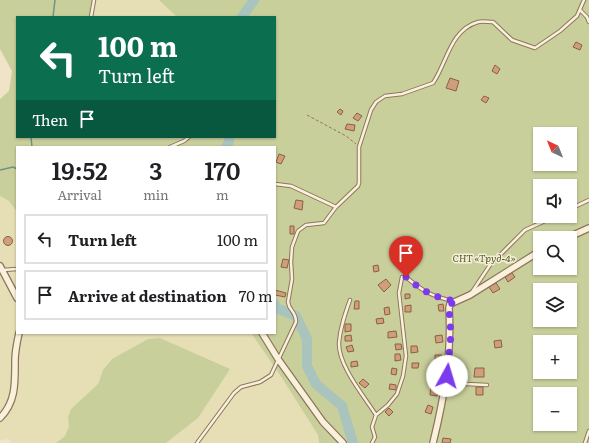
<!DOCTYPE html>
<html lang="en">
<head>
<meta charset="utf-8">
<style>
  body { margin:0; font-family:Literata,serif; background:#f2f2f2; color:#202124; height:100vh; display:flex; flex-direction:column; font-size:15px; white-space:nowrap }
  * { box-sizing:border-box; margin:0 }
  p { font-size:13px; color:#757577 }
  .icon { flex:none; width:22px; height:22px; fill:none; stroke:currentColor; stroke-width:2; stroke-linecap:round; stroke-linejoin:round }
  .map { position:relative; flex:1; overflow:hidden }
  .sheet { position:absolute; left:16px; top:146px; width:260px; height:188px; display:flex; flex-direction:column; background:#fff; border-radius:0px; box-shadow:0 1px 3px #0004 }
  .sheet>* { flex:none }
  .banner { position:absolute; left:16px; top:16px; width:260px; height:122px; border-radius:0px; box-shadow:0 1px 3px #0004; background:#0b6e4f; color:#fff; overflow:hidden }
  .needle { width:26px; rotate:317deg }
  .fabs { position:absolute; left:533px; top:127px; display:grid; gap:8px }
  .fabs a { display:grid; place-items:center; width:44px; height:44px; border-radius:0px; background:#fff; box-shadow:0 1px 3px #0004; font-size:20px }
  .pin { position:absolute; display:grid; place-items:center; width:34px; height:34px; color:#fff; margin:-41px -17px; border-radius:50% 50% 50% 0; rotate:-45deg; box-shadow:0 0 4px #0007 }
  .pin .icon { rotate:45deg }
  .me { position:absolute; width:44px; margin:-22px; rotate:6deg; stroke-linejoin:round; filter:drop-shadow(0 0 3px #0008) }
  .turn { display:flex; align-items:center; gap:14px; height:84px; padding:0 16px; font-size:18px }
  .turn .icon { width:52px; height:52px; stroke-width:2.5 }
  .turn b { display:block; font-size:28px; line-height:34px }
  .then { display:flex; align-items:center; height:38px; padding:0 16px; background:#0003; gap:8px; font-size:15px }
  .eta { display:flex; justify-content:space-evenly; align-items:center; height:68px; text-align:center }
  .eta b { font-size:24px; font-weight:600; line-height:28px }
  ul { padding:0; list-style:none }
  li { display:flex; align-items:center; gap:12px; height:50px; margin:0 8px 6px; padding:0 8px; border:2px solid #e0e0e0; border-radius:0px }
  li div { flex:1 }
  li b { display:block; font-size:15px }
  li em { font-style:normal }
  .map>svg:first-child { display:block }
  .farmland { fill:#e6deb5 }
  .green { fill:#c9cf9b; fill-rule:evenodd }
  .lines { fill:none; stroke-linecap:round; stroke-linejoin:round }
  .stream { stroke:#6f938a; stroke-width:1.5 }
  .river { stroke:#a9c4bc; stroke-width:10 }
  .building { fill:#cf9f7d; stroke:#8d5f41 }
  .lane-casing { stroke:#8d765c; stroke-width:4.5 }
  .street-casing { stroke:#8d765c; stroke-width:8 }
  .path { stroke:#8d765c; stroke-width:1; stroke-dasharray:3 2; stroke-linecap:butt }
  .lane { stroke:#faf1dc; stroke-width:2.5 }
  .street { stroke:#faf1dc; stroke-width:5.5 }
  .route { stroke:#7c3aed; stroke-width:7; stroke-dasharray:0 12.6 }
  .labels { text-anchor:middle; stroke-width:3; stroke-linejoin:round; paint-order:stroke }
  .park-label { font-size:10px; font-style:italic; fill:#4d5a26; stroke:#f7eed8 }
</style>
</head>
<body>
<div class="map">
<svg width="589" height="443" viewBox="0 0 589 443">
  <rect width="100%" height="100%" fill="#f0e4c8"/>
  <path class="farmland" d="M93 0H159L177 17H90Z
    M0 196 9 201 17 212V333H251L282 378 318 435 319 443H166L198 418 148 339 112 359 103 370 98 384 71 409 68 417 69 426 65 436 56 443H13L8 439 0 440Z"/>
  <path class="green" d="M0 0H93L90 17H17V137H275V17H177L159 0H589V443H319L318 435 282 378 251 333H275V147H17V212L9 201 0 196V99L9 91 12 71 0 49ZM540 134H570V164H540ZM540 186H570V216H540ZM540 238H570V268H540ZM540 290H570V320H540ZM540 342H570V372H540ZM540 394H570V424H540Z
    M160 338 230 369 198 418 166 443H56L65 436 69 426 68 417 71 409 98 384 103 370 112 359 148 339Z"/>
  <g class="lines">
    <path class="stream" d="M53 17 55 0
      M31 137 32 147
      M0 170 13 167 17 169"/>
    <path class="river" d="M242 17 254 0
      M226 147 229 142V137
      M275 305 276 308 296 316 307 339V366L316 384 342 406 353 443"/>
  </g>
  <path class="building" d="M576 42 582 45 580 50 573 47Z
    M495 65 500 69 497 74 492 71Z
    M450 78 459 81 456 91 446 88Z
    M484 96 489 98 486 103 481 100Z
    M340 109 343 111 341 115 337 112Z
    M357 113 362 116 358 121 353 118Z
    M347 124 355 125 354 131 345 129Z
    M279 154 285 156 281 164 276 162Z
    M296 200 303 201 302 210 294 208Z
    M290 226H294V234H290Z
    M3.5 241a4.5 4.5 0 1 1 9 0a4.5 4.5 0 1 1-9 0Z
    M283 259 289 260 287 268 281 267Z
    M378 265 379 271 374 272 373 266Z
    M512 273 515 277 508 282 505 277Z
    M386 279 391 285 384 292 378 285Z
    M496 283 500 289 493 293 489 287Z
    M275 290 286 293 285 297 275 295Z
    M405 294H410V298L405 299Z
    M355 301H359V309H354Z
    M443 304 444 311H439L438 305Z
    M411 305V312H405V306Z
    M389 307 390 314 385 315 384 308Z
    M383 318 384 323 377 324 376 319Z
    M345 324H351V331L345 332Z
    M396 331 397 337 388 338V332Z
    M351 335 352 341H345V336Z
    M442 335 443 342 436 343 435 336Z
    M501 340 502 347 495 348 494 341Z
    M395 344H401L402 349 396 350Z
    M352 345 354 351 348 352 346 347Z
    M411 346H417L418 352 411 353Z
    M395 354H400L401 360 395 361Z
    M435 355H442V362H435Z
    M357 361 358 366 351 367V362Z
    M412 363H419L418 368H412Z
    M392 368 397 369 396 375 391 374Z
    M475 368H484V377H474Z
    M435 375H439L438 381H434Z
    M363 379 369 384 365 388 359 383Z
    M390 384 396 385V390L389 389Z
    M431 385 439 386 437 396 430 395Z
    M476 387H483V395H476Z
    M428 405 433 407 431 414 425 412Z
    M389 408 393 412 389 416 385 412Z
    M443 438 451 439 450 443H442Z"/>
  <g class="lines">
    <defs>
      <path id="lane" d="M580 10 587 17 589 22
        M91 17 94 0
        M170 147 184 141 189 137
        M275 184 291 186 336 207
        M570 209 589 200
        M3 270 17 269
        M472 292 490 265 525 230 556 216
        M350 300C345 314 340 328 339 343 338 365 364 396 376 415
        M446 383 487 385
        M197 443 234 393 241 387 260 382 271 375 296 322C296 311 289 311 288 302L292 279 291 262 292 247 298 231 306 225 324 223 336 207 358 186 359 183V147L371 110 376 102 385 96 402 94 433 83C447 63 450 30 478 22 482 21 488 22 493 22L512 40 535 48 560 31 577 16 584 0
        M372 443 375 437 372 427 376 415 388 405 397 394 403 376 406 356 399 293 402 277H406C422 291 433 297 454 301
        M585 443 589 431"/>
      <path id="street" d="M567 238 589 228
        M0 266 17 298
        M262 333 278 359 323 422 343 443
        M0 418C16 402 15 383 15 361 15 352 17 342 19 333
        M433 443C444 398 452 354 449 308L450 304 470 295 540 251"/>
    </defs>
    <use href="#lane" class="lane-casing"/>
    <use href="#street" class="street-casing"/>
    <path class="path" d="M307 115 346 136 356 144"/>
    <use href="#lane" class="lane"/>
    <use href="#street" class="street"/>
  </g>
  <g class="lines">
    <path class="route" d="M406 277C424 292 434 298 457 301L450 304 449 308 451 334 447 376"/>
  </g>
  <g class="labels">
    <g class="park-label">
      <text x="484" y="262">СНТ «Труд-4»</text>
    </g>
  </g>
</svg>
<div class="fabs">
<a><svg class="needle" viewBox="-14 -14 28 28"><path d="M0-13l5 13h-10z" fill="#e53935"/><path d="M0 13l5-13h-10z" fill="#757577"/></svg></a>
<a><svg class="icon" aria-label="sound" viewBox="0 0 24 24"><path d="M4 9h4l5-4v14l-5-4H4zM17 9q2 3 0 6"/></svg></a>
<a><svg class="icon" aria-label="search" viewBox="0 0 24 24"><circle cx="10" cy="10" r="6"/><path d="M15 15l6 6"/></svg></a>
<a><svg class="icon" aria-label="layers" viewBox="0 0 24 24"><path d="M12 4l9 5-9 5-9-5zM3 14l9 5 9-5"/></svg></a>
<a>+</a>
<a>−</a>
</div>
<div class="pin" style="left:406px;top:277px;background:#d93025"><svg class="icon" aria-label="arrive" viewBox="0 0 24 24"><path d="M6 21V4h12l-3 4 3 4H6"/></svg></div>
<svg class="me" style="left:447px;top:376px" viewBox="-20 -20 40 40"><circle r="19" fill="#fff"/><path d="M0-13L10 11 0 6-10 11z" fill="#7c3aed"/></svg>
<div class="banner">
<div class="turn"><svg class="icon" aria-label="left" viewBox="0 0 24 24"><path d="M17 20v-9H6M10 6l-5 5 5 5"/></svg><div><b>100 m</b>Turn left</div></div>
<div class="then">Then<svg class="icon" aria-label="arrive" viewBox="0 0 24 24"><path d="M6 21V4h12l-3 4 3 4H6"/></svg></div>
</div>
<section class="sheet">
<div class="eta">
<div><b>19:52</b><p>Arrival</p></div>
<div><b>3</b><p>min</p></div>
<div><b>170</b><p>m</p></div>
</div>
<ul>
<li><svg class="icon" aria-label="left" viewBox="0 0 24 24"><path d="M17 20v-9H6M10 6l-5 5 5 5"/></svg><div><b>Turn left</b></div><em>100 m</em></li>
<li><svg class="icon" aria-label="arrive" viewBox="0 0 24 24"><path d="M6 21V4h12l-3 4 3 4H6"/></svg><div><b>Arrive at destination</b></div><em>70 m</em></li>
</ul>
</section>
</div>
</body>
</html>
